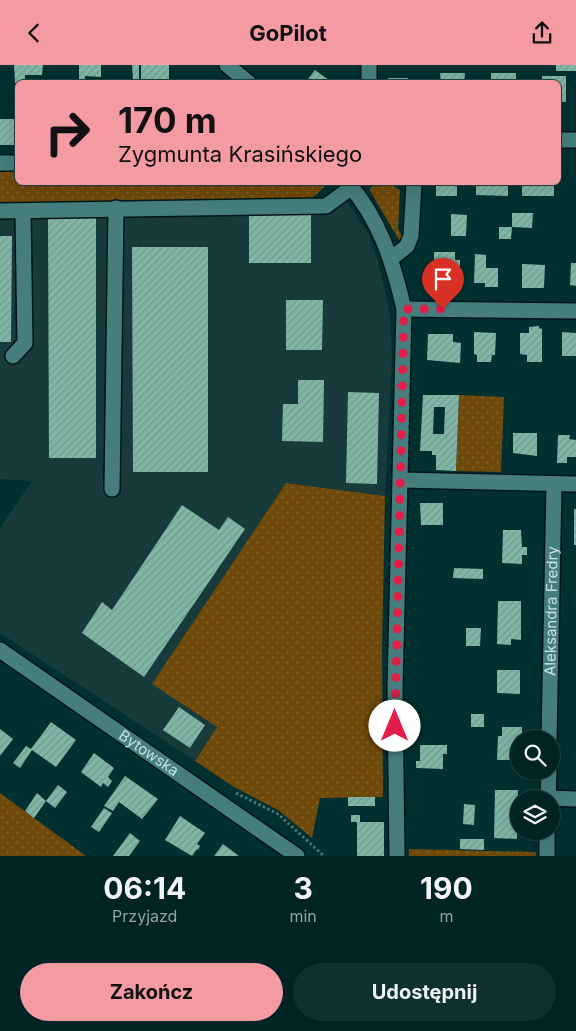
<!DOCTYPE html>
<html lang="pl">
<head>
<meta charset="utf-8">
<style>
  body { margin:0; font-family:Inter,sans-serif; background:#0e3031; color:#f1f3f6; height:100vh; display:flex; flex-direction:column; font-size:19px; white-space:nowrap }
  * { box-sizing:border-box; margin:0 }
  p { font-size:16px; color:#95a4a6 }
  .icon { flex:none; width:28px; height:28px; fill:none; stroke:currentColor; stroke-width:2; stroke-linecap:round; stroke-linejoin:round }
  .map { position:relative; height:791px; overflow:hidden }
  .panel { display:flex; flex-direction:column; background:#002424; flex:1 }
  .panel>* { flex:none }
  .banner { position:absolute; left:15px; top:15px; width:546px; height:105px; border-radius:8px; box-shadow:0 5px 20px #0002,0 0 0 1px #224141; background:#f49aa3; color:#111; overflow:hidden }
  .fabs { position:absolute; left:510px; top:665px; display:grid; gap:10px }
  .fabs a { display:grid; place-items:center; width:50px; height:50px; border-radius:50%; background:#002424; box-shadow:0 5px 20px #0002,0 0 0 1px #224141; font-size:25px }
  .pin { position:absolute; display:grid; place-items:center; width:42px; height:42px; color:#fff; margin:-51px -21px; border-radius:50% 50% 50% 0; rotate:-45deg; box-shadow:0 0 5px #0007 }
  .pin .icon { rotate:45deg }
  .me { position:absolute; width:55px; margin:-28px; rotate:0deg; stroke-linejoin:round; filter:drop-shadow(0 0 4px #0008) }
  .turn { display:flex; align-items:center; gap:18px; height:105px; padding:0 20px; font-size:22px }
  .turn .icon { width:65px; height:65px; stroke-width:2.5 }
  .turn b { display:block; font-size:35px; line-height:42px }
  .eta { display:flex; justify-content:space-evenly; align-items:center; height:85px; text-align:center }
  .eta b { font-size:30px; font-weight:700; line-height:35px }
  .button { display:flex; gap:10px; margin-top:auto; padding:10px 20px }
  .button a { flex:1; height:58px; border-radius:30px; background:#f49aa3; color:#111; font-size:20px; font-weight:700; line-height:58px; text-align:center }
  .button a+a { background:#0e3031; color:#f1f3f6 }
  header { display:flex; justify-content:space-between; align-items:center; height:65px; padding:0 20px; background:#f49aa3; color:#111; font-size:22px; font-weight:700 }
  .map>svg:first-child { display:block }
  .built { fill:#173b3b }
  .grass { fill:url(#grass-dots) }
  .building { fill:url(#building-hatch); fill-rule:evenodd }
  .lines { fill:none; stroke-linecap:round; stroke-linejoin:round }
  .minor-casing { stroke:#001616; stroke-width:18 }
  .path { stroke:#4c7575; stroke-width:3; stroke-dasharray:2.5 2.5; stroke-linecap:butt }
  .minor { stroke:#457e7d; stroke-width:15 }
  .route { stroke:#e11d48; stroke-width:9; stroke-dasharray:0 16.2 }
  .labels { text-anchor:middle; stroke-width:5; stroke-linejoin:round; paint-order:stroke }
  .street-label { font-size:15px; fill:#c5e2e1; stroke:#001615 }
</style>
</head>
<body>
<header><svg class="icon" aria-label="back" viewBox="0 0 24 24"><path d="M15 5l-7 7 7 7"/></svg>GoPilot<svg class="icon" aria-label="share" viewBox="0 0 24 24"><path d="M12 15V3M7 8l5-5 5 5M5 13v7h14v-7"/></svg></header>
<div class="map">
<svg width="576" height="791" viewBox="0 0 576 791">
  <defs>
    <pattern id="grass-dots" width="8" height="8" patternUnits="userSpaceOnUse" patternTransform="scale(1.25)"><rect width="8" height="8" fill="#6e490a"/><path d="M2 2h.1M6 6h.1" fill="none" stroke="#81632d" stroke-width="1.8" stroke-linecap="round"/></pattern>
    <pattern id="building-hatch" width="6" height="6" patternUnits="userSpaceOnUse" patternTransform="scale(1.25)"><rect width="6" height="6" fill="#81b6a6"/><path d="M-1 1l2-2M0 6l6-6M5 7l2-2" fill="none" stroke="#709a8e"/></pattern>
  </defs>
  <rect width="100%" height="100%" fill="#003030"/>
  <path class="built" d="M0 137 348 138 369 170 378 196 390 249 392 292 385 431 286 418 153 619 217 662 195 696 0 568V463L32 416 0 414Z"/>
  <path class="grass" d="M0 105H17L18 118H325V121L316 130 304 137H0Z
    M378 118H389L400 125 398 164 403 173 399 175 369 124Z
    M459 330 504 332 501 407 456 406Z
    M286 418 385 431 382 586 383 732 320 733 312 773 278 745 234 722 195 696 217 662 152 619Z
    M0 728 86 791H0Z
    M409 784 536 787V791H409Z"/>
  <path class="building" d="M14 0H43L42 10H25V18H15Z
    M79 0H101V12L85 11V18H79Z
    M132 0H139V15H133Z
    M141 0H169V17H141Z
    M556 0H576V6H556Z
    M315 5 333 18H305Z
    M440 8H465L464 18H441Z
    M491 8H516V18H491Z
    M542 11H566V37H559V18H542Z
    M388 13H408V18H388Z
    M0 54H18V80H0Z
    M436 118H457V131H436Z
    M476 118H508V131L476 130Z
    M522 118H554V131H522Z
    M512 148H533L532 163 512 162Z
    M249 149H311V198H249Z
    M451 149 467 150 466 171H451Z
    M48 150H96V393H49Z
    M499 162H512L511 174H499Z
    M0 171H12L11 277H0Z
    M132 182H208V407H133Z
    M434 187H455V195H460V204H455V208H434Z
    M475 189 486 190V203H498V222H485V218H474Z
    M571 198H576V221L570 220Z
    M522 199 545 200 544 223H522Z
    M286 235H323L322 285H286Z
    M539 261V263L542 264V297H527V290L520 289V268H529V262Z
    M474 267 496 268 495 290H492L491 297H477V290L474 289Z
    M562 267 576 268V291H562Z
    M428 269H453V277L461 278 460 298 427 295Z
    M298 315H324L323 377 282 376 283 339H298Z
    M348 327 379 328 377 419 346 418Z
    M423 330H459L456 406 436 405V390H432V386H420ZM434 342H445L444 369H433Z
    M513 368H537V391L513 388Z
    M558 370H570L569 374 576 375V392H567V398H557Z
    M420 438H443V460H421Z
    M182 440 219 465 228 452 245 464 144 612 82 568 102 537 112 545Z
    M574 444H576V480H574Z
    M503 465H521L522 482H527V490H522V499L502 498Z
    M454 503 483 504V514L453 513Z
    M498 536H521V575L511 574V580L497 579Z
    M466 563H481L480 581H466Z
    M497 605H520V629L497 628Z
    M179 642 205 660 190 683 163 665Z
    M471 649H484V662H471Z
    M51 657 76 675 56 702 32 685 20 703 13 698 26 681 31 684Z
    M502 662H522V671H519V695H497L498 671H502Z
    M0 664 13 674 0 691Z
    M420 680H447V689H443V704L416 703V696H420Z
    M94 688 114 703 108 712 112 716 108 722 103 718 101 722 81 707Z
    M125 711 158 734 142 754 119 737 113 746 104 741Z
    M58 720 67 727 55 743 46 736Z
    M495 725H518L517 774 494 773Z
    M37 728 46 736 34 753 25 746Z
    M348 732H375V741H348Z
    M464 739 475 740 474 760 463 759Z
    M104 743 112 748 99 767 91 762Z
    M351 750H360V757H384V791H357V757H351Z
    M180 751 205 768 197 779 200 781 198 785 197 784 192 791 165 775Z
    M130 768 140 776 129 791H113Z
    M460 774H484V785L460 784Z
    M223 779 239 791H214Z"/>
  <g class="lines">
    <defs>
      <g id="minor">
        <path d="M227 0 249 18"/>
        <path d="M369 0V18"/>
        <path d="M559 75H576"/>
        <path d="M0 98H18"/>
        <path d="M348 118C380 155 393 197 404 244L395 624 397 791"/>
        <path d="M0 146 326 141 352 122"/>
        <path d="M392 193 407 181 411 171 414 118"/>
        <path d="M404 244 576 246"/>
        <path d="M13 291 25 278 23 147"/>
        <path d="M401 415 576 419"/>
        <path d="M112 424 116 143"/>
        <path id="s1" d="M0 585 297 791"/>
        <path id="s2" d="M549 674 554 419"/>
        <path d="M548 733 576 734"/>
        <path d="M548 734 549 706"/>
        <path d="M547 791V766"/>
      </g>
    </defs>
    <use href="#minor" class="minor-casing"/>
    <path class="path" d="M236 728 278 749 324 791"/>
    <use href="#minor" class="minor"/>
  </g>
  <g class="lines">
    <path class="route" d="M395 661 404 244H443"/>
  </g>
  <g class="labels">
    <g class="street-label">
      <text dy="5" stroke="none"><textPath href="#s2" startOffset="128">Aleksandra Fredry</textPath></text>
      <text dy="5" stroke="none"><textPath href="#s1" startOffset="181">Bytowska</textPath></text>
    </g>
  </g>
</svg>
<div class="fabs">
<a><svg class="icon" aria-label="search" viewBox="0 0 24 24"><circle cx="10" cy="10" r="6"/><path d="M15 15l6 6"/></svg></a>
<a><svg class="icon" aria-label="layers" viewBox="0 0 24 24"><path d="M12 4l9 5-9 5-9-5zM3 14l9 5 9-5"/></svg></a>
</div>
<div class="pin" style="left:443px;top:244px;background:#d93025"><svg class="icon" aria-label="arrive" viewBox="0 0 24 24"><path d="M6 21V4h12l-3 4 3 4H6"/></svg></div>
<svg class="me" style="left:395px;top:661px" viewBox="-20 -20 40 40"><circle r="19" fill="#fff"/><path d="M0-13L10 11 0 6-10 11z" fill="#e11d48"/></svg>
<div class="banner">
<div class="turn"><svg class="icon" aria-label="right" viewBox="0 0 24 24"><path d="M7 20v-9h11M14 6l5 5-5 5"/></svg><div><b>170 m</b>Zygmunta Krasińskiego</div></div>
</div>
</div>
<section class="panel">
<div class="eta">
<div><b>06:14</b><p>Przyjazd</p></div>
<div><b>3</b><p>min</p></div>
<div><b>190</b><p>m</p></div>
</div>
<div class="button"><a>Zakończ</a><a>Udostępnij</a></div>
</section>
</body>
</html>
